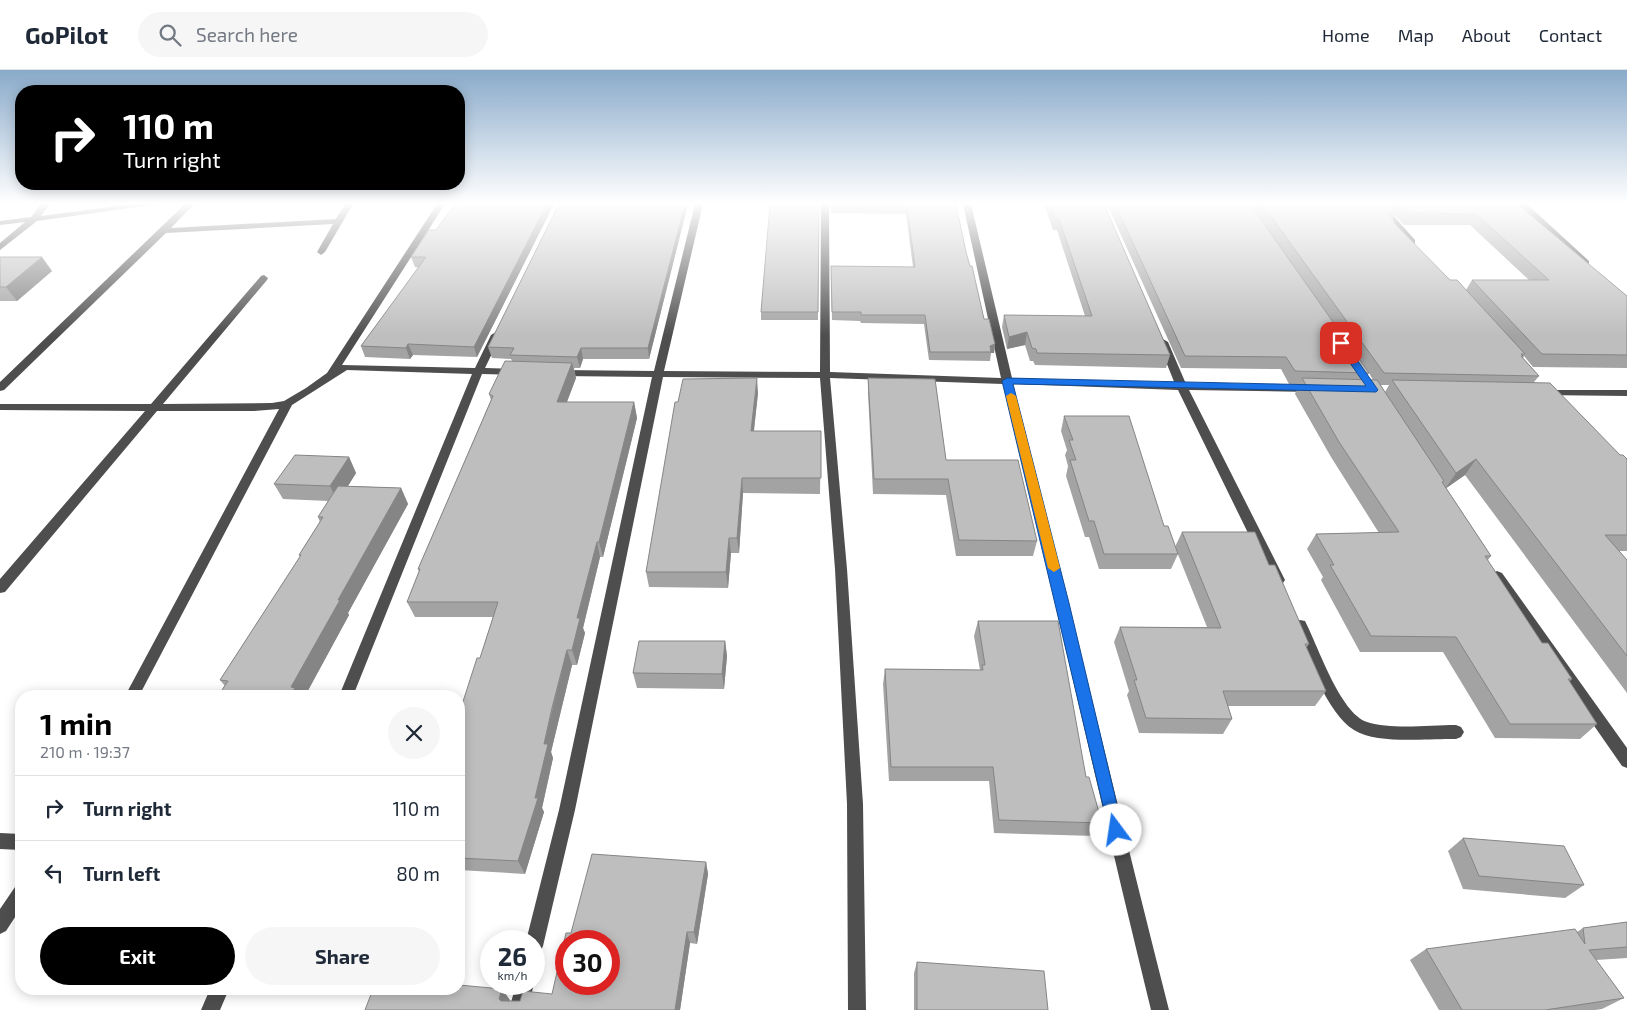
<!DOCTYPE html>
<html lang="en">
<head>
<meta charset="utf-8">
<style>
  body { margin:0; font-family:"Exo 2",sans-serif; background:#f6f6f7; color:#1f2937; height:100vh; display:flex; flex-direction:column; font-size:19px; white-space:nowrap }
  * { box-sizing:border-box; margin:0 }
  p { font-size:16px; color:#747a83 }
  .icon { flex:none; width:28px; height:28px; fill:none; stroke:currentColor; stroke-width:2; stroke-linecap:round; stroke-linejoin:round }
  .map { position:relative; flex:1; overflow:hidden }
  .drawer { position:absolute; left:15px; top:620px; width:450px; height:305px; display:flex; flex-direction:column; background:#fff; border-radius:20px; box-shadow:0 2px 12px #0003 }
  .drawer>* { flex:none }
  .hud { position:absolute; left:15px; top:15px; width:450px; height:105px; border-radius:20px; box-shadow:0 2px 12px #0003; background:#000; color:#fff; overflow:hidden }
  .speed { position:absolute; left:480px; top:860px; display:flex; gap:10px; font-size:25px; font-weight:700; text-align:center }
  .speed>* { display:grid; place-content:center; width:65px; height:65px; border-radius:50%; background:#fff; box-shadow:0 2px 12px #0003; line-height:1 }
  .speed small { font-size:12px; font-weight:400 }
  .speed .limit { border:8px solid #d22; background:#fff; color:#111 }
  .pin { position:absolute; display:grid; place-items:center; width:42px; height:42px; color:#fff; margin:-21px; border-radius:10px; box-shadow:0 2px 8px #0006 }
  .me { position:absolute; width:55px; margin:-28px; rotate:346deg; stroke-linejoin:round; filter:drop-shadow(0 0 4px #0008) }
  .turn { display:flex; align-items:center; gap:18px; height:105px; padding:0 25px; font-size:22px }
  .turn .icon { width:65px; height:65px; stroke-width:2.5 }
  .turn b { display:block; font-size:35px; line-height:42px }
  .round { display:grid; place-items:center; flex:none; width:52px; height:52px; border-radius:26px; background:#f6f6f7 }
  .head { display:flex; align-items:center; justify-content:space-between; height:85px; padding:0 25px }
  h1 { font-size:30px; font-weight:700; line-height:38px; color:#000 }
  .cta { display:flex; gap:10px; margin-top:auto; padding:10px 25px }
  .cta a { flex:1; height:58px; border-radius:30px; background:#000; color:#fff; font-size:20px; font-weight:700; line-height:58px; text-align:center }
  .cta a+a { background:#f6f6f7; color:#1f2937 }
  ul { padding:0; list-style:none }
  li { display:flex; align-items:center; gap:15px; height:65px; padding:0 25px; border-top:1px solid #e0e1e3 }
  li div { flex:1 }
  li b { display:block; font-size:19px }
  li em { font-style:normal }
  header { display:flex; align-items:center; gap:30px; box-sizing:border-box; height:70px; padding:0 25px; background:#fff; border-bottom:1px solid #e0e1e3 }
  header strong { font-size:24px }
  nav { display:flex; gap:28px; margin-inline-start:auto; font-size:18px }
  .search { width:350px; height:45px; background:#f6f6f7; display:flex; align-items:center; gap:12px; box-sizing:border-box; padding:0 18px; border-radius:28px; color:#747a83; font-size:19px }
  .map>svg:first-child { display:block }
  .lines { fill:none; stroke-linecap:round; stroke-linejoin:round }
  .minor { fill:#4e4e4e; fill-rule:evenodd }
  .wall { fill:#a3a3a3; fill-rule:evenodd }
  .shaded-wall { fill:#858585 }
  .building { fill:#bebebe; stroke:#858585; fill-rule:evenodd }
  .route { fill:#1a73e8; stroke:#114b97 }
  .slow { fill:#f59e0b }
</style>
</head>
<body>
<header>
<strong>GoPilot</strong>
<div class="search"><svg class="icon" aria-label="search" viewBox="0 0 24 24"><circle cx="10" cy="10" r="6"/><path d="M15 15l6 6"/></svg>Search here</div>
<nav><a>Home</a><a>Map</a><a>About</a><a>Contact</a></nav>
</header>
<div class="map">
<svg width="1627" height="940" viewBox="0 0 1627 940">
  <rect width="100%" height="100%" fill="#fff"/>
  <g class="lines">
    <path class="minor" d="M41 134H50L41 146 131 134H158L37 151 0 180V173L25 152 0 155V151L31 147Z
      M185 134H194L171 158 336 149 345 134H353L325 182 321 185 317 182 333 154 166 163 4 320 0 321V312Z
      M437 134H445L342 295 475 298 491 265 496 262 501 265 485 298 515 299 520 302 515 305 482 304 353 626H339L472 304 347 300 292 335 139 626H125L279 339 253 341H157L5 522 0 523V509L145 341 0 340V334H151L261 206 264 205 268 208 267 210 163 334 272 333 284 331 306 318 327 303Z
      M695 134H703L664 301 820 302 821 134H829L830 302 1001 308 963 134H971L1012 308 1175 314 1158 272 1163 269 1168 272 1186 314 1312 316 1317 319 1312 322 1189 320 1285 510 1283 513H1273L1271 510 1178 320 1013 314C1067 523 1116 732 1169 940H1151C1100 732 1054 522 1003 314L830 308 847 499 863 734 866 940H848L847 734 835 499 820 308 663 307 575 740 543 876 540 882 534 885V871H526L559 740 652 307 560 306 555 303 560 300 654 301Z
      M1374 134H1383L1415 170V174H1409Z
      M1518 134H1527L1589 191V195H1583Z
      M1545 320H1627V326L1541 325 1540 323 1541 321Z
      M1497 501 1502 503 1627 678V698L1622 696 1492 509 1491 506 1492 503Z
      M1300 550 1305 551C1318 576 1340 643 1367 652 1392 660 1429 655 1456 655L1461 657 1464 662 1461 667 1456 669C1428 668 1378 675 1354 660 1327 644 1306 583 1293 555L1295 551Z
      M0 763 21 764V780L0 779Z
      M21 814V838L6 861 0 864V839L15 817Z
      M534 913V914L527 940H509L516 914Z
      M210 919H229L220 940H201Z"/>
  </g>
  <path class="wall" d="M455 134H554L477 287 413 285 410 289 365 287 361 276 419 198 415 197 411 187 436 160Z
    M559 134H688L649 289H583L580 298H574L576 308 567 332H634L637 348 603 487H600L583 558 585 563 577 595H572L551 682 553 688 542 738 544 742 525 804 459 800V644L480 588 493 547H415L407 532 419 502 418 499 491 330 489 324 512 291 511 289 492 288 488 277Z
    M819 134 818 250H761V242Z
    M831 134H956L966 182 984 249 995 274 994 283H991L990 291 929 290 924 254 861 253 860 251 832 250 831 196 913 197 906 144 831 143Z
    M1044 134H1104L1170 285 1166 298 1035 295 1033 291H1030L1025 275 1007 279 1002 257 1004 245 1085 246 1057 160H1053Z
    M1107 134H1517L1627 226V298L1533 297 1524 286 1523 288 1539 306 1534 312 1620 385 1627 389V481H1619L1627 490V623L1465 405 1446 418 1491 486 1487 491 1542 573 1572 609 1569 612 1597 654 1580 669 1495 668 1443 582H1360L1321 510 1323 507 1307 479 1316 464 1379 463 1331 387 1295 324 1299 314H1289L1281 299 1181 298ZM1395 145 1404 155H1470L1529 210H1472L1466 220 1450 210 1394 153 1395 152 1392 149ZM1369 303 1373 310H1365ZM1381 315H1389L1385 322Z
    M0 187 52 201 17 231H0Z
    M868 308 946 390 1037 471 1033 486H956L946 425 873 424 868 323Z
    M758 323 754 361H821L820 424 743 423 739 483H731L728 518 649 517 646 502Z
    M1064 346 1164 456 1175 477 1182 462 1269 495 1309 574 1306 578 1326 621 1315 636H1228L1232 649 1223 664 1139 663 1127 625 1129 621 1114 572 1120 557H1207L1177 482 1178 484 1171 499H1099L1089 467H1085L1066 406 1068 396 1065 385 1067 380 1061 361Z
    M349 387 356 403 348 416 401 418 408 434 348 543 349 545 305 626H218L225 616 220 610 300 487 299 485 320 452 318 447 328 431 283 429 274 414Z
    M978 551 1086 707 1102 753 1095 766 994 763 989 711H889L883 614 885 599 980 600 974 566Z
    M725 571 727 586 724 619 637 618 633 603Z
    M1463 768 1584 815 1565 828 1463 819 1448 781Z
    M706 792 708 804 697 874 690 873 680 940H365L510 930 509 931H520L552 924 571 863Z
    M1627 852V888L1596 890 1624 928 1602 939 1595 940H1439L1410 890 1426 879 1577 862 1583 858Z
    M917 892 1048 940H914V903Z"/>
  <path class="shaded-wall" d="M547 134H554L477 287 474 277Z
    M685 134H688L649 289 648 278Z
    M42 187 52 201 17 231 6 217Z
    M1027 262 1025 275 1007 279 1009 267Z
    M408 274 413 285 410 289 406 278Z
    M995 274 994 283H991L990 276Z
    M581 278 583 289 580 298 577 287Z
    M572 293 576 308 561 347 557 332Z
    M757 308 758 323 752 376 751 361Z
    M634 332 637 348 603 487 599 472Z
    M349 387 356 403 338 432 330 416Z
    M1476 389 1465 405 1445 419 1456 403Z
    M742 408 743 423 739 483 737 468Z
    M401 418 408 434 348 543 349 545 305 626H290L291 617 338 530Z
    M729 468 731 483 728 518 726 502Z
    M597 472 600 487 583 558 585 563 577 595 572 580 577 548Z
    M725 571 727 586 724 619 722 604Z
    M567 580 572 595 551 682 553 688 542 738 544 742 525 804 518 791 535 728 544 674Z
    M706 792 708 804 697 874 694 862Z
    M687 862 690 873 680 940H675Z
    M502 919 510 930 507 940 499 929Z"/>
  <path class="building" d="M455 134H547L474 277 408 274 406 278 361 276 426 187H411L429 160H436Z
    M559 134H685L648 278H581L577 287 510 285 514 278 488 277Z
    M770 134H819L818 242H761Z
    M831 134H956L966 182 970 196H972L984 249H989L995 274 990 276 991 282H930L925 245H861V242H832L831 196 915 197 907 136H831Z
    M1050 134H1104L1170 285 1037 283 1036 279 1032 278 1027 262 1009 267 1004 245 1092 246 1059 149H1055Z
    M1115 134H1250L1369 303 1295 301 1286 287 1185 286Z
    M1262 134H1388L1395 143H1387L1395 152H1393L1450 210H1457L1525 284H1521L1523 286H1521L1539 306 1384 303Z
    M1401 134H1517L1627 226V285L1542 284 1472 210H1549L1476 144 1410 143Z
    M0 187H42L6 217H0Z
    M505 291 572 293 557 332H634L599 472H597L577 548H580L572 580H567L552 638 544 674H548L535 728H538L518 791 459 788V644L477 588H480L498 532H407L420 499H418L493 326 489 324Z
    M757 308 751 361H821V408H742L737 468H729L726 502H646L675 332H678L683 309Z
    M868 308 935 309 946 390H1018L1037 471 959 470 948 409H874Z
    M1302 308 1377 310 1444 411 1442 412 1491 486H1485L1542 573H1548L1572 609H1568L1597 654H1510L1456 567 1371 566 1330 495H1334L1316 464 1399 462 1339 372Z
    M1392 310 1550 313 1620 385H1623L1627 389V465H1605L1627 490V586L1476 389 1456 403Z
    M1064 346H1129L1164 456H1168L1178 484H1104L1094 451H1089L1070 390H1076L1069 370H1073Z
    M295 385 349 387 330 416 274 414Z
    M338 416 401 418 338 530H340L291 617 295 618 290 626H218L228 611 220 610 301 485H299L323 447H318Z
    M1182 462H1255L1269 495H1275L1309 574H1305L1326 621H1223L1232 649 1146 648 1134 610H1137L1120 557 1221 558Z
    M978 551H1058L1086 707H1089L1102 753 999 750 993 697H891L885 599 983 600 982 595H985Z
    M639 571H725L722 604 633 603Z
    M1463 768 1564 776 1584 815 1479 806Z
    M592 784 706 792 694 862H687L675 940H365L373 919H459V915L502 919 499 929 501 931H520L523 921 552 924 566 863H571ZM566 871H609V914H566Z
    M1627 852V877L1589 880 1624 928 1545 940H1462L1426 879 1575 859 1585 874 1583 858Z
    M917 892 1044 901 1048 940H917Z"/>
  <linearGradient id="sky" x2="0" y2="1"><stop stop-color="#89aaca"/><stop offset="0.5" stop-color="#fff"/><stop offset="1" stop-color="#fff" stop-opacity="0"/></linearGradient>
  <rect width="1627" height="266" fill="url(#sky)"/>
  <path class="route" d="M1337 271H1344L1378 320 1376 322 1013 314 1069 533 1123 760 1121 765 1116 767 1110 765 1002 311 1007 308 1366 316 1336 273Z"/>
  <path class="slow" d="M1011 323 1016 326 1060 498 1054 502 1048 498 1006 326Z"/>
</svg>
<div class="speed"><div>26<small>km/h</small></div><div class="limit">30</div></div>
<div class="pin" style="left:1341px;top:273px;background:#d93025"><svg class="icon" aria-label="arrive" viewBox="0 0 24 24"><path d="M6 21V4h12l-3 4 3 4H6"/></svg></div>
<svg class="me" style="left:1116px;top:760px" viewBox="-20 -20 40 40"><circle r="19" fill="#fff"/><path d="M0-13L10 11 0 6-10 11z" fill="#1a73e8"/></svg>
<div class="hud">
<div class="turn"><svg class="icon" aria-label="right" viewBox="0 0 24 24"><path d="M7 20v-9h11M14 6l5 5-5 5"/></svg><div><b>110 m</b>Turn right</div></div>
</div>
<section class="drawer">
<div class="head"><div><h1>1 min</h1><p>210 m · 19:37</p></div><a class="round"><svg class="icon" aria-label="close" viewBox="0 0 24 24"><path d="M6 6l12 12M18 6L6 18"/></svg></a></div>
<ul>
<li><svg class="icon" aria-label="right" viewBox="0 0 24 24"><path d="M7 20v-9h11M14 6l5 5-5 5"/></svg><div><b>Turn right</b></div><em>110 m</em></li>
<li><svg class="icon" aria-label="left" viewBox="0 0 24 24"><path d="M17 20v-9H6M10 6l-5 5 5 5"/></svg><div><b>Turn left</b></div><em>80 m</em></li>
</ul>
<div class="cta"><a>Exit</a><a>Share</a></div>
</section>
</div>
</body>
</html>
